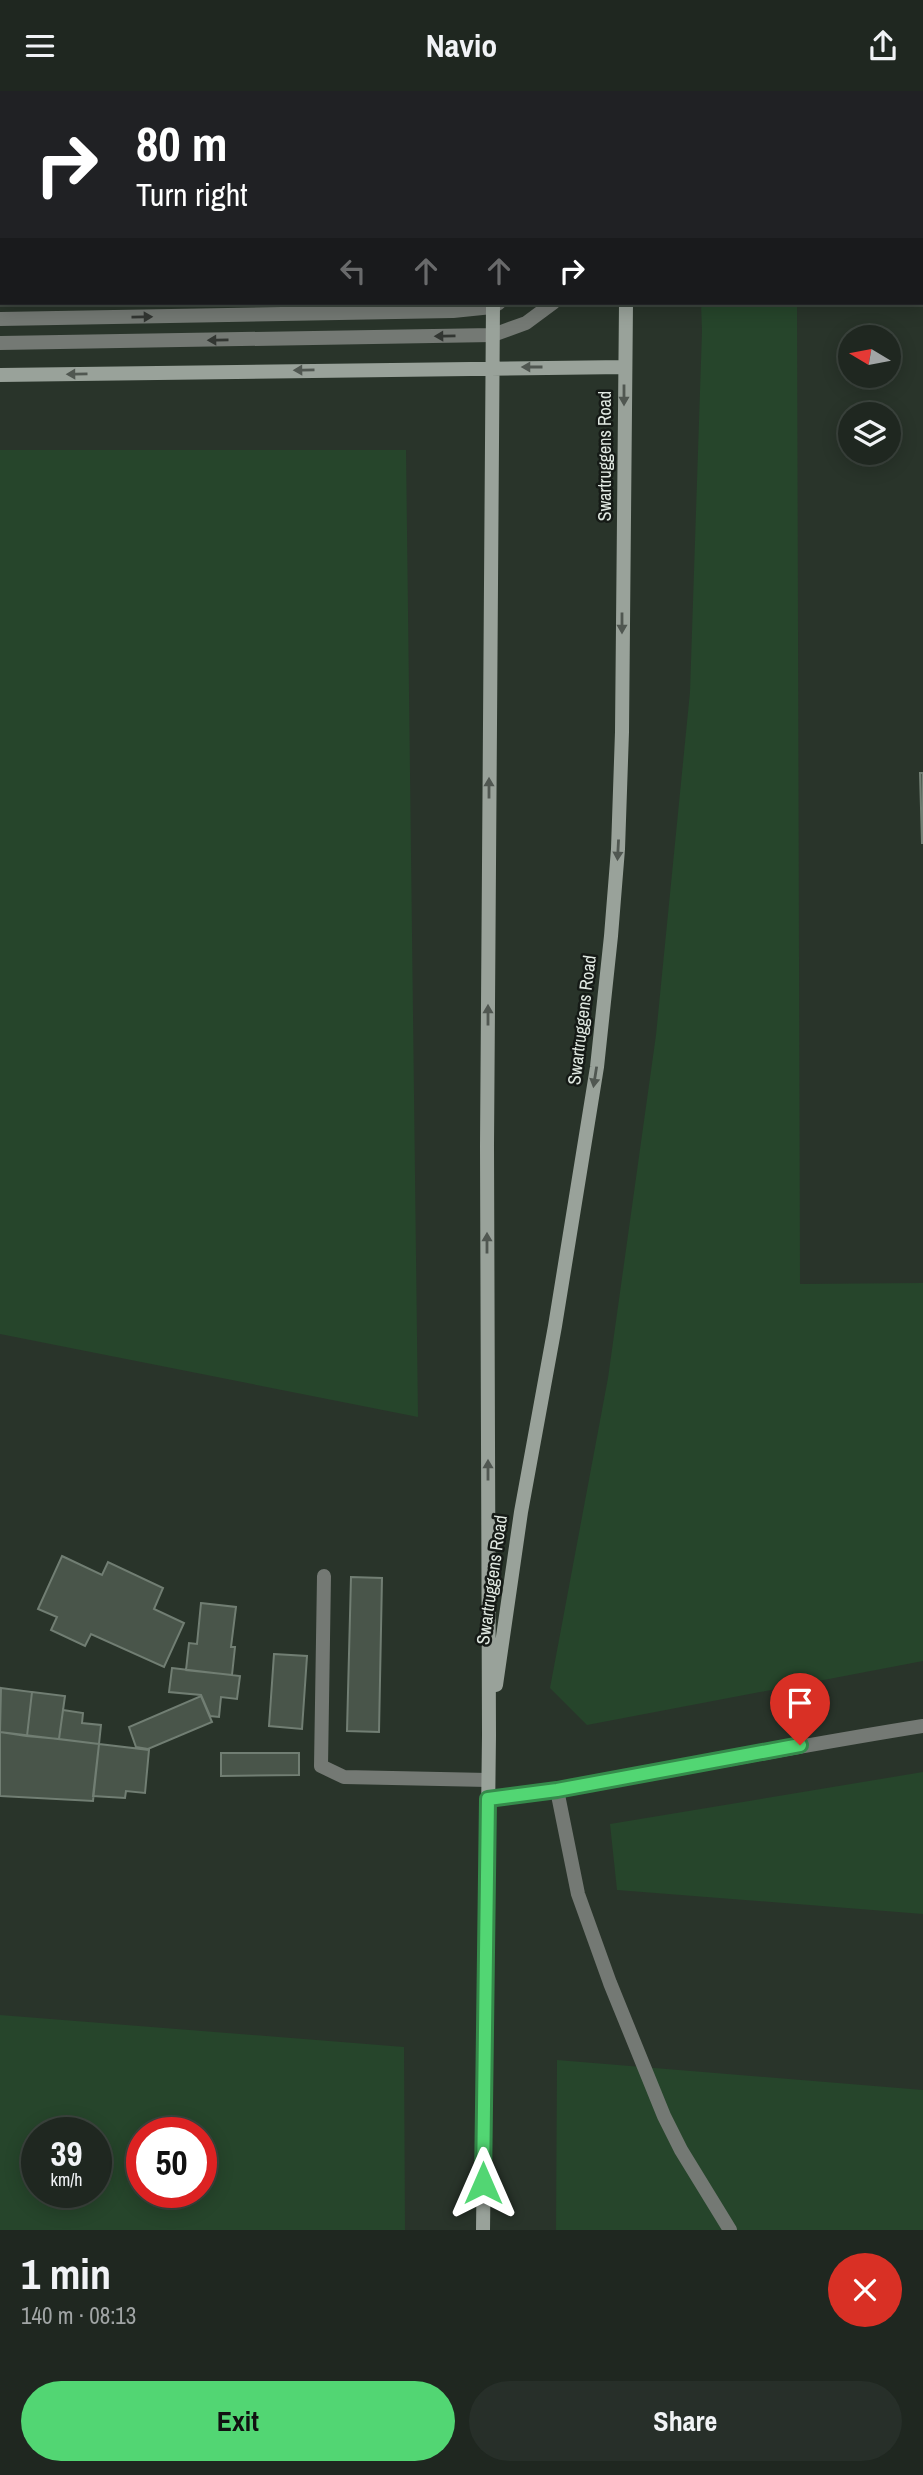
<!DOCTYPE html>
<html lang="en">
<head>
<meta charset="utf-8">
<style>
  body { margin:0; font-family:"Archivo Narrow",sans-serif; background:#272f29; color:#f1f3f6; height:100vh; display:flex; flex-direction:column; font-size:26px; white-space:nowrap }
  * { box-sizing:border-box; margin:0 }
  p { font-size:23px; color:#a1a5a5 }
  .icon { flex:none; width:38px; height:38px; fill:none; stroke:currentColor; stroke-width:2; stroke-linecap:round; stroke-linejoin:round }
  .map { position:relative; height:2139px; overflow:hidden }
  .drawer { display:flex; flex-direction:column; background:#1f2720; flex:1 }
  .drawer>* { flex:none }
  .guide { position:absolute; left:0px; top:0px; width:924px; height:214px; box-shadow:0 4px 18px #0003,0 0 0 2px #3c443e; background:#202124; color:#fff; overflow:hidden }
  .needle { width:46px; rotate:280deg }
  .tools { position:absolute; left:838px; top:234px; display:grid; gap:14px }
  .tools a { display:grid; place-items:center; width:63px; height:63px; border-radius:50%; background:#1f2720; box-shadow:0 4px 18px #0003,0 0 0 2px #3c443e; font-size:35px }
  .speed { position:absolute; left:21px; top:2026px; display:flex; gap:14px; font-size:35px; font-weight:700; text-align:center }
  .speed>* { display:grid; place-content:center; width:91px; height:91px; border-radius:50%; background:#1f2720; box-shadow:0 4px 18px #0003,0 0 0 2px #3c443e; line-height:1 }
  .speed small { font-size:18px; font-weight:400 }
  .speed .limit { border:10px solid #d22; background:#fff; color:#111 }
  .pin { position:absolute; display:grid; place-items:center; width:60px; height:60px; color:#fff; margin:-72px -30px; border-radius:50% 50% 50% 0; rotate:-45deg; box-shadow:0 0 7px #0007 }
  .pin .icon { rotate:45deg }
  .me { position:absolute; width:77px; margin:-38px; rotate:0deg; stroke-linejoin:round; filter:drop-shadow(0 0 5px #0008) }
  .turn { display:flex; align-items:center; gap:24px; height:147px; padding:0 21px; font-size:32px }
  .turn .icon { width:91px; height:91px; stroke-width:2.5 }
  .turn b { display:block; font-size:49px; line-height:60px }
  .lanes { display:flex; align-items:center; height:66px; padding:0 21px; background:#0003; justify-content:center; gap:35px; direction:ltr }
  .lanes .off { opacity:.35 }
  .round { display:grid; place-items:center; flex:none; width:74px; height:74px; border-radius:37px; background:#272f29 }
  .summary { display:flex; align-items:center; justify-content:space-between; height:119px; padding:0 21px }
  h1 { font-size:42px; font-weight:800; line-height:52px }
  .cta { display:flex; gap:14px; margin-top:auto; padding:14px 21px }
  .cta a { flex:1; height:80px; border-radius:42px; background:#52d673; color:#111; font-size:28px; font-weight:800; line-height:80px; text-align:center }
  .cta a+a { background:#272f29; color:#f1f3f6 }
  header { display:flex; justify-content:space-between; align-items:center; height:91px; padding:0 21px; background:#1f2720; font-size:32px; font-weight:800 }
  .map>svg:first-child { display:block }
  .green { fill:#26452b; fill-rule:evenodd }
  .building { fill:#49554a; stroke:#717e73; stroke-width:2 }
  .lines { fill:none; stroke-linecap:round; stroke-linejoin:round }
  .lane { stroke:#747974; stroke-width:14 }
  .secondary { stroke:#99a29a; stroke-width:14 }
  .oneway { fill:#323632 }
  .oneway2 { fill:#505751 }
  .route-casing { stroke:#358b4b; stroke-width:18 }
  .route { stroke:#52d673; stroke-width:12 }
  .labels { text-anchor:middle; stroke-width:5; stroke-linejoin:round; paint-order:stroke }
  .street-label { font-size:18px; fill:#e0e8e1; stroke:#151a16 }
</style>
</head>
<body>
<header><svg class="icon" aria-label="menu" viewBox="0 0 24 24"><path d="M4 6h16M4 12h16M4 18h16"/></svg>Navio<svg class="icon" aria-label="share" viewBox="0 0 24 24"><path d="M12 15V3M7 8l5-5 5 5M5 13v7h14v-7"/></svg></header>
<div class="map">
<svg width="923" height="2139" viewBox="0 0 923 2139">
  <rect width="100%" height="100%" fill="#29342a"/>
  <path class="green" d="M0 0H409L2 2V159Z
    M693 0H923V149L922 2Z
    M701 212H797L800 1193 923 1192V1570L587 1634 550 1597 608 1287 656 944 690 601 702 240Z
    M0 359H406L418 1326 0 1243Z
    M923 1681V1823L617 1799 610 1733Z
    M0 1924 404 1956 405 2139H0ZM96 2042V2102H37V2042ZM201 2042V2102H142V2042Z
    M557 1969 923 1999V2139H556Z"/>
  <path class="building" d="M920 682H923V752H922Z
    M62 1465 102 1484 108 1471 163 1497 154 1518 184 1532 164 1576 91 1543 85 1555 51 1539 57 1526 38 1518Z
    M351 1486 382 1487 379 1641 347 1640Z
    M201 1512 236 1516 231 1556H235L232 1584 186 1579 189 1552 197 1553Z
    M274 1563 307 1565 302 1638 269 1635Z
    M172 1577 240 1585 237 1608 221 1606 219 1626 210 1625 201 1604 169 1601Z
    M1 1597 32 1601 27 1645 0 1641Z
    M32 1601 65 1605 59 1648 27 1645Z
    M201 1605 212 1631 148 1658 136 1656 129 1636Z
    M63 1619 83 1622 82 1632 101 1634 99 1653 59 1648Z
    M0 1641 99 1653 93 1710 0 1705Z
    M99 1653 149 1659 145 1702 126 1700 125 1707 93 1705Z
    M221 1662H299V1684L221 1685Z"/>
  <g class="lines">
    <path class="lane" d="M555 2V0
      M590 2V0
      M0 228 453 220 492 216 499 212
      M0 252 493 244 526 232 553 212
      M324 1485 321 1675 344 1686 488 1689
      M557 1699 578 1803 610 1892 664 2025 681 2059 730 2139
      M488 1708C634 1688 778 1658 923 1635"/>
    <path class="secondary" d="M476 2 477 0
      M506 2V0
      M634 2V0
      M0 194H2
      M0 284 625 276
      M496 1594 521 1421 555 1235 597 976 611 845 618 758 622 641 626 212
      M483 2139 489 1644 487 1055 493 212"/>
  </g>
  <defs><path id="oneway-solid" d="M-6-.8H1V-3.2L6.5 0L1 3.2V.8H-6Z" transform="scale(1.75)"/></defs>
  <g class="oneway">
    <use href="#oneway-solid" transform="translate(142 226) rotate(-1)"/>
    <use href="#oneway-solid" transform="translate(445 245) rotate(179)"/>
    <use href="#oneway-solid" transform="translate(218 249) rotate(179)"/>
  </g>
  <g class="oneway2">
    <use href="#oneway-solid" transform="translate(532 276) rotate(180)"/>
    <use href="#oneway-solid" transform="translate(304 279) rotate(179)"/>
    <use href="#oneway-solid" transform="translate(77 283) rotate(179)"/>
    <use href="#oneway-solid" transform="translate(624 304) rotate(90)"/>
    <use href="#oneway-solid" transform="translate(622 532) rotate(90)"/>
    <use href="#oneway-solid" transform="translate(489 697) rotate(-90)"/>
    <use href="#oneway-solid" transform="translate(618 759) rotate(93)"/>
    <use href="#oneway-solid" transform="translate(488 924) rotate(-90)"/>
    <use href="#oneway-solid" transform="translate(595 986) rotate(99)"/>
    <use href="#oneway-solid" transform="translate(487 1152) rotate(-90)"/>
    <use href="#oneway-solid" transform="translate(488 1379) rotate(-90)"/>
  </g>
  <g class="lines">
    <defs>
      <path id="route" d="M483 2092 488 1708 557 1699 800 1654"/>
    </defs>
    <use href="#route" class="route-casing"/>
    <use href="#route" class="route"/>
  </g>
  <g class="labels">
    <g class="street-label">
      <text transform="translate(605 365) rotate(-90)" y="6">Swartruggens Road</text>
      <text transform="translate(582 929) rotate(-83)" y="6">Swartruggens Road</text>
      <text transform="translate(492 1489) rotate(-82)" y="6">Swartruggens Road</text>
    </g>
  </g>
</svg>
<div class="tools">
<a><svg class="needle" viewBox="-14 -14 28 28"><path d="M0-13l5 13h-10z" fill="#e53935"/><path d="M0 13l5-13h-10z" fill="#a1a5a5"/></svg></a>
<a><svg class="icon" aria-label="layers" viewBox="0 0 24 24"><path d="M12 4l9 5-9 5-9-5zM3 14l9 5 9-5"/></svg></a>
</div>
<div class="speed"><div>39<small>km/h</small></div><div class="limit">50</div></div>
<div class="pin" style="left:800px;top:1654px;background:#d93025"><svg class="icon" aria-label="arrive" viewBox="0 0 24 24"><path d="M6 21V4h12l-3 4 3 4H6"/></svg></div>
<svg class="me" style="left:483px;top:2092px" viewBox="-20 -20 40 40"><path d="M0-17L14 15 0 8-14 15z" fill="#52d673" stroke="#fff" stroke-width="4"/></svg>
<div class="guide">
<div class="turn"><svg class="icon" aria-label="right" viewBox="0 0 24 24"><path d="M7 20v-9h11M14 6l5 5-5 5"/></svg><div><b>80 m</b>Turn right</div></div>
<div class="lanes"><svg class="icon off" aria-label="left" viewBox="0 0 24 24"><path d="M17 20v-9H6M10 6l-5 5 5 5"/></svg><svg class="icon off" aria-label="ahead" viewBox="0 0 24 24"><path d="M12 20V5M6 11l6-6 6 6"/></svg><svg class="icon off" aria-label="ahead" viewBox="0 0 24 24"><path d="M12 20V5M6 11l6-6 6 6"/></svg><svg class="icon" aria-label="right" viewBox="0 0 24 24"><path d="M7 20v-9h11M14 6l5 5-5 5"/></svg></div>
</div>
</div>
<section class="drawer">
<div class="summary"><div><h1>1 min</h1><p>140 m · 08:13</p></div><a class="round" style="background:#d93025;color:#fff"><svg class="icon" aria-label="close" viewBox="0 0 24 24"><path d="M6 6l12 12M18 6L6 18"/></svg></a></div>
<div class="cta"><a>Exit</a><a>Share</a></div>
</section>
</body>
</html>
